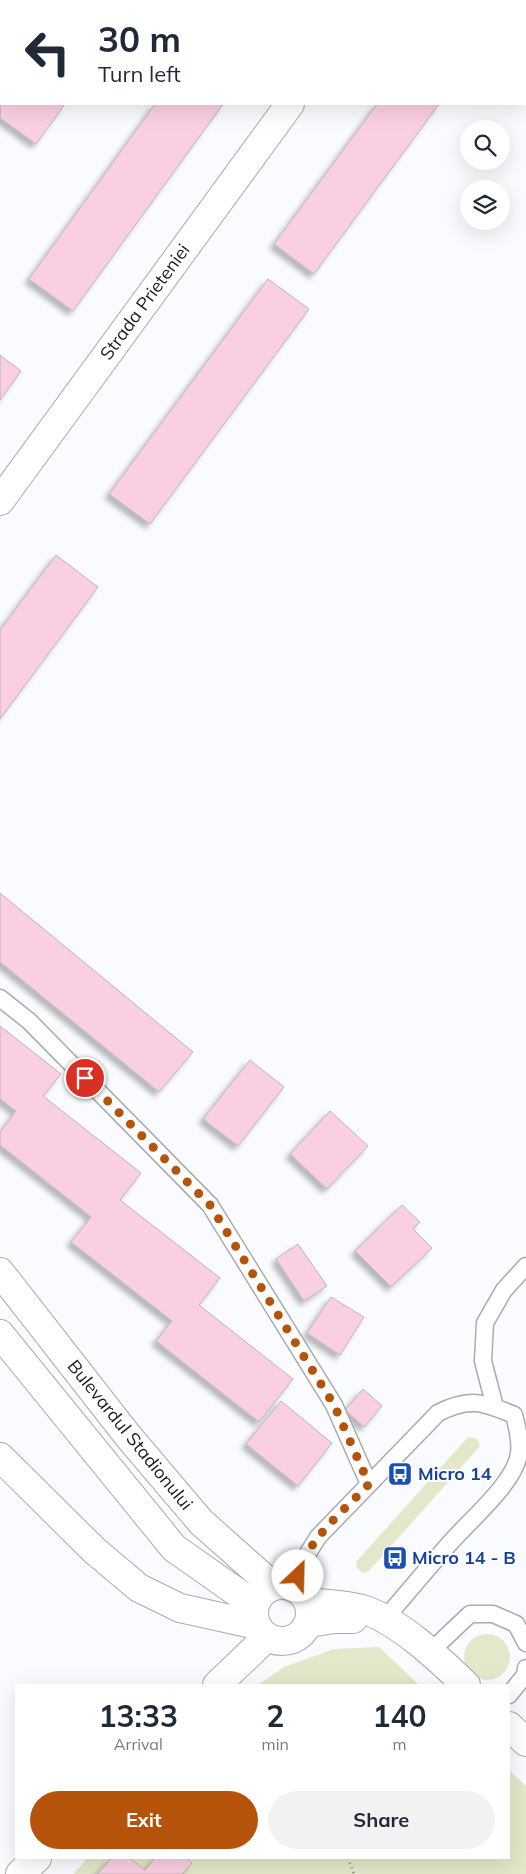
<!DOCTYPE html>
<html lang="en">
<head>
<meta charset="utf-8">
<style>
  body { margin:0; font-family:Mulish,sans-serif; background:#f2f2f3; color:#1f2937; height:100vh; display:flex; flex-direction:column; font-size:19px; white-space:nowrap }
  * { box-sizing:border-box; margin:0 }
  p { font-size:16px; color:#747a83 }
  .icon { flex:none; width:28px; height:28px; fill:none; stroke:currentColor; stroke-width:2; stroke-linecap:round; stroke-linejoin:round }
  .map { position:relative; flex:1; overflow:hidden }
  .drawer { position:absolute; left:15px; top:1684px; width:495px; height:175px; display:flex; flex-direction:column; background:#fff; border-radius:0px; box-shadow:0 5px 20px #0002 }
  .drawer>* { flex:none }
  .top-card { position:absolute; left:0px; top:0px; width:526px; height:105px; box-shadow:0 5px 20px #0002; background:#fff; color:#1f2937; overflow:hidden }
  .controls { position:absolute; left:460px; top:120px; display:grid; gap:10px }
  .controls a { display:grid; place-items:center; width:50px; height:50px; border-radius:50%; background:#fff; box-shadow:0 5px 20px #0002; font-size:25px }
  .pin { position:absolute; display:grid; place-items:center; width:42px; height:42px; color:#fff; margin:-21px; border:2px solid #fff; border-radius:50%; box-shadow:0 1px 5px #0007 }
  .me { position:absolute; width:55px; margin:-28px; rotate:24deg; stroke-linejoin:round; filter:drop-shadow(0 0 4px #0008) }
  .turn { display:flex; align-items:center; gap:18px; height:105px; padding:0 15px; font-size:22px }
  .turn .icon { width:65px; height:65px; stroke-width:2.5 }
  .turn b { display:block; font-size:35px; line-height:42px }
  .eta { display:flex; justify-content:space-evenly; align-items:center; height:85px; text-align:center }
  .eta b { font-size:30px; font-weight:700; line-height:35px }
  .cta { display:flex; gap:10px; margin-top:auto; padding:10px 15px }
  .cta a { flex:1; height:58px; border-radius:30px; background:#b45309; color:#fff; font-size:20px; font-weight:700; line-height:58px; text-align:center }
  .cta a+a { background:#f2f2f3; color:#1f2937 }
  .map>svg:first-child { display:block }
  .green { fill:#e4e8ca }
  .building { fill:#facfe2; stroke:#bab6b8; filter:url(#shadow) }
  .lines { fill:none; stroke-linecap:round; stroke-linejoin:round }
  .service-casing { stroke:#a9abae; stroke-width:19 }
  .minor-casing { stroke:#a9abae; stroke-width:30 }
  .tertiary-casing { stroke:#a9abae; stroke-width:30 }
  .secondary-casing { stroke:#a9abae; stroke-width:30 }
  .path { stroke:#898a8c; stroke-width:3; stroke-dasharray:1 4; stroke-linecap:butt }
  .service { stroke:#fff; stroke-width:16 }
  .minor { stroke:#fff; stroke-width:28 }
  .tertiary { stroke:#fff; stroke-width:28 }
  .secondary { stroke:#fff; stroke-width:28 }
  .route { stroke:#b45309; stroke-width:9; stroke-dasharray:0 16.2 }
  .labels { text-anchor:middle; stroke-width:4; stroke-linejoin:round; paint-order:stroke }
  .street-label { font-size:18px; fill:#202021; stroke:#fff }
  .transit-label { font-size:18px; font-weight:bold; fill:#164399; stroke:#fff; text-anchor:start }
</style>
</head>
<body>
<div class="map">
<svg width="526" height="1874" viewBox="0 0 526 1874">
  <defs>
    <filter id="shadow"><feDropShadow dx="-4.5" dy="4.5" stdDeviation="2.5" flood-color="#0004"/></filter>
  </defs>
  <rect width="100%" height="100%" fill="#f9fbfe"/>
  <path class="green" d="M468 1437 477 1439 480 1446 368 1572 363 1573 357 1568 356 1562Z
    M464 1657a23 23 0 1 1 46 0a23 23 0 1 1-46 0Z
    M379 1647 419 1685H258L284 1667 334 1649Z
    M509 1770 526 1786V1874H74L87 1858H509Z"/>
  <path class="building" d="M220 0H274L273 1Z
    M1 102V104H65L36 144 0 118Z
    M155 104H223L73 311 29 279Z
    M377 104H439L314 274 274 244Z
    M268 279 309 309 150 524 109 494Z
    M0 355 21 371 0 400Z
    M56 555 98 587 0 719V630Z
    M0 893 193 1052 159 1092 0 962Z
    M0 1026 61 1074 43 1096 141 1173 120 1200 220 1278 199 1305 293 1379 259 1422 156 1341 172 1321 71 1242 91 1217 0 1145V1132L16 1111 0 1099Z
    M250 1060 284 1087 238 1146 203 1119Z
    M330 1111 368 1146 327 1189 290 1154Z
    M402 1205 420 1222 413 1229 432 1248 391 1287 355 1251Z
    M298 1244 327 1286 304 1301 276 1259Z
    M331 1297 364 1317 340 1355 307 1333Z
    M363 1389 382 1406 364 1427 345 1410Z
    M281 1401 332 1443 298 1486 246 1444Z
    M112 1858H130L145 1870 155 1858H186L192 1863 182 1874H97Z"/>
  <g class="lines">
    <defs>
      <path id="service" d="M0 998 29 1021 210 1205 334 1405 369 1484
        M495 1407 483 1361 485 1323 504 1290 526 1266
        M295 1587 300 1566 318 1537 438 1413C469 1397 483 1402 514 1415 517 1427 521 1440 519 1453 516 1482 469 1521 450 1543 428 1568 406 1594 385 1619
        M431 1651 470 1614H493L516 1624 526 1643
        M509 1695 525 1675 526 1668"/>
      <path id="minor" d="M365 1V0
        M0 501 290 104
        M0 1457 95 1551 139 1588 180 1608 257 1625"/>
      <path id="tertiary" d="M308 1602C326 1604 344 1604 362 1609 398 1620 439 1659 466 1685
        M309 1623 334 1619H353
        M509 1726 526 1742"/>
      <path id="secondary" d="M0 1272 128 1436 201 1522 273 1586
        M0 1334 174 1548 255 1605
        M254 1613a28 28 0 1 1 56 0a28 28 0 1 1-56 0Z
        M217 1685 267 1637
        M20 1874 37 1858"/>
    </defs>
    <use href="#service" class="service-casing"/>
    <use href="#minor" class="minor-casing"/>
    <use href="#tertiary" class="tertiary-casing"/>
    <use href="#secondary" class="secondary-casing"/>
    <path class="path" d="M348 1858 354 1874"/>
    <use href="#service" class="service"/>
    <use href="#minor" class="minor"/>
    <use href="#tertiary" class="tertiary"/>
    <use href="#secondary" class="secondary"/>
  </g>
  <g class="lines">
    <path class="route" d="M85 1078 210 1205 334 1405 369 1484C343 1512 308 1538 298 1576"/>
  </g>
  <defs>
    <symbol id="bus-square" viewBox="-11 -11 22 22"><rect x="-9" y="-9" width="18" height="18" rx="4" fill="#1a4fb4" stroke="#fff"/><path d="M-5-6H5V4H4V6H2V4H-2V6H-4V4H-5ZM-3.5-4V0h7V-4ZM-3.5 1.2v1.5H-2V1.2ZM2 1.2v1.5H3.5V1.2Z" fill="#fff"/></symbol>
  </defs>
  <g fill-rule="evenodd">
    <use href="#bus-square" x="386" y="1460" width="28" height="28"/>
    <use href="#bus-square" x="381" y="1544" width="28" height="28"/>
  </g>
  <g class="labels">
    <g class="street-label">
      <text transform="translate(145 302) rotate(-54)" y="6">Strada Prieteniei</text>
      <text transform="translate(130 1435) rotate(51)" y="6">Bulevardul Stadionului</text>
    </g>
    <g class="transit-label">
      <text x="418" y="1480">Micro 14</text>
      <text x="412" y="1564">Micro 14 - B</text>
    </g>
  </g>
</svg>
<div class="controls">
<a><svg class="icon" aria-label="search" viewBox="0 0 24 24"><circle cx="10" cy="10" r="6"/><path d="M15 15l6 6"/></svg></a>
<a><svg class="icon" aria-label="layers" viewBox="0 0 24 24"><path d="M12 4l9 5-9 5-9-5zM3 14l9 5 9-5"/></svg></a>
</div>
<div class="pin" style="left:85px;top:1078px;background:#d93025"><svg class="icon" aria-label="arrive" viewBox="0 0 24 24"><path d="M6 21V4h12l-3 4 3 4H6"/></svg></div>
<svg class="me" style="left:298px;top:1576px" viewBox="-20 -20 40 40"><circle r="19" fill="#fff"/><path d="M0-13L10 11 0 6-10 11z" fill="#b45309"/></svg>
<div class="top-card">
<div class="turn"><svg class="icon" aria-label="left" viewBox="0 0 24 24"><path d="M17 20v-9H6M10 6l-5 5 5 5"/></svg><div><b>30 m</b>Turn left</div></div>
</div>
<section class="drawer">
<div class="eta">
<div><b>13:33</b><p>Arrival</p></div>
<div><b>2</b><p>min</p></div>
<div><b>140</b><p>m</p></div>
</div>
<div class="cta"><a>Exit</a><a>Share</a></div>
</section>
</div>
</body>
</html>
